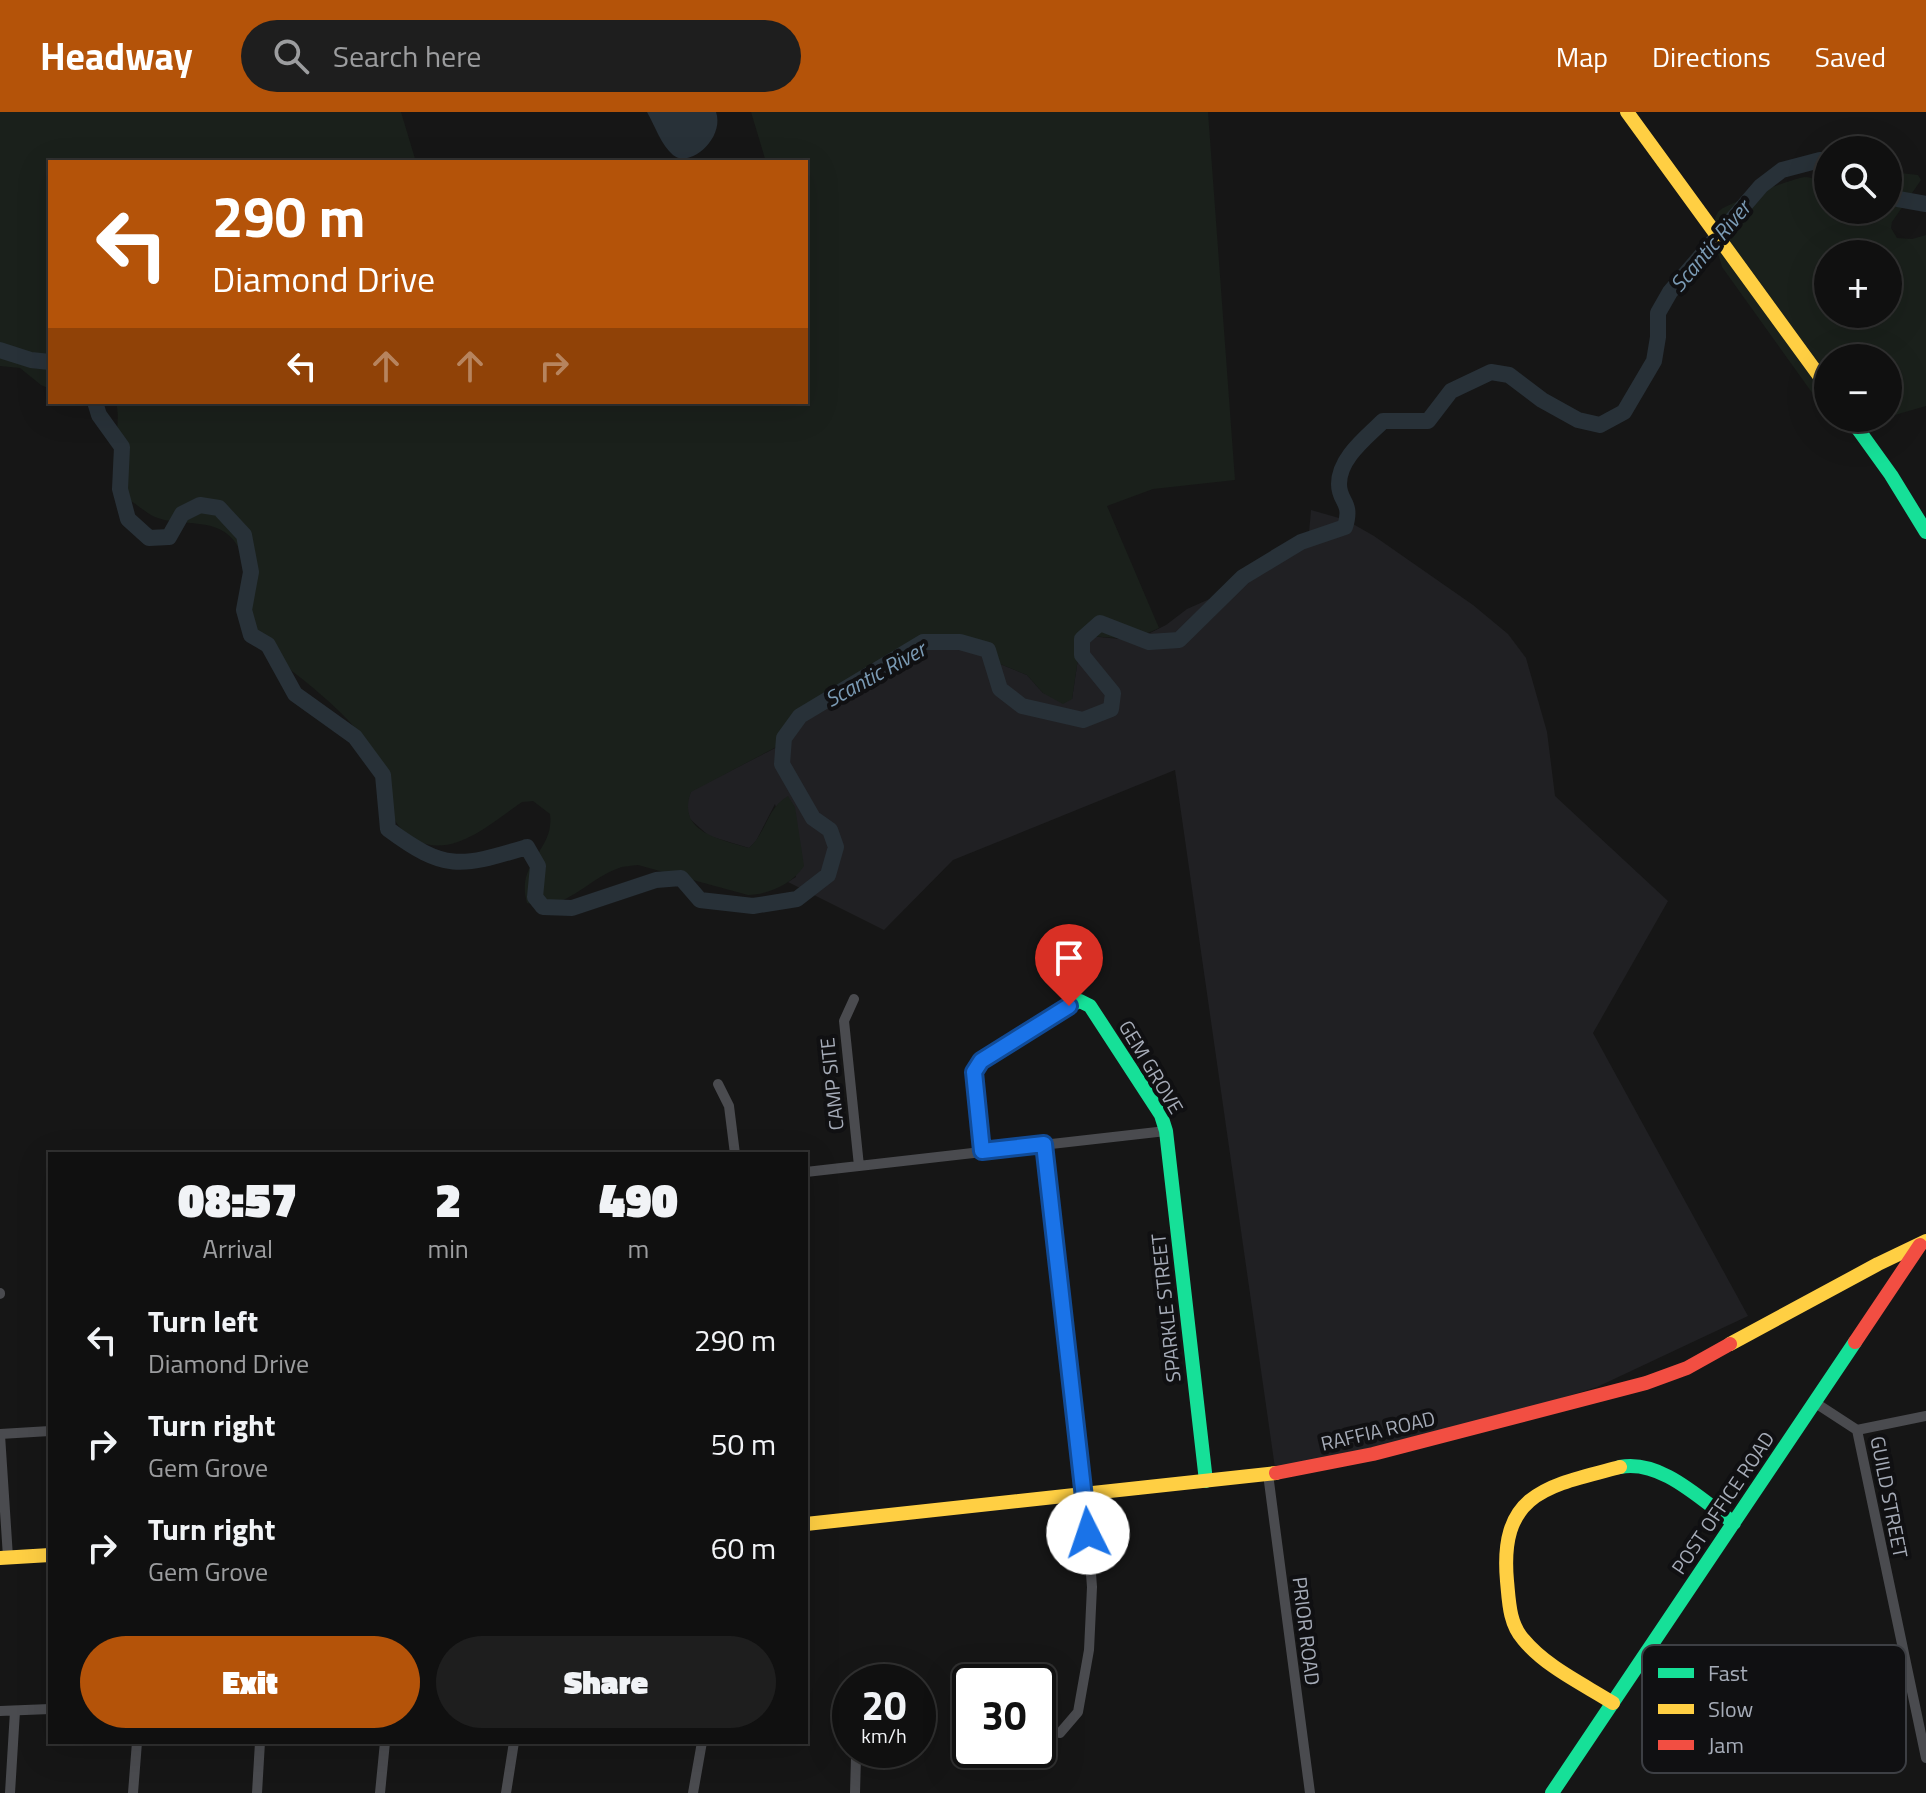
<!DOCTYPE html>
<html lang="en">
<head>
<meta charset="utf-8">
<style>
  body { margin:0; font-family:"Titillium Web",sans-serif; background:#1e1e1e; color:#f1f3f6; height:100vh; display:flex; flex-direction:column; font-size:30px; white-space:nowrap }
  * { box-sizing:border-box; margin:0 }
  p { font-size:26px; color:#9c9d9f }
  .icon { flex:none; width:44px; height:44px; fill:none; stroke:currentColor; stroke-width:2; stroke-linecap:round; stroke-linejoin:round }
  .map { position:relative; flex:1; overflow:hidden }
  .side { position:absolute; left:48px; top:1040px; width:760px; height:592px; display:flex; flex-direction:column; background:#101010; border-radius:0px; box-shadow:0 8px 32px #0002,0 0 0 2px #303030 }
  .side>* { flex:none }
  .top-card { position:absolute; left:48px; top:48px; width:760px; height:244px; border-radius:0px; box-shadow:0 8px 32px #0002,0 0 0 2px #303030; background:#b45309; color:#fff; overflow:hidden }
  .controls { position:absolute; left:1814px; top:24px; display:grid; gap:16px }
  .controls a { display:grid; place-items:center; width:88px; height:88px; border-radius:50%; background:#101010; box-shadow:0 8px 32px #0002,0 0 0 2px #303030; font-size:40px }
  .speed { position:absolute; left:832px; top:1552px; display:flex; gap:16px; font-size:40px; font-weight:700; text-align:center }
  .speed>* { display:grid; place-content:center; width:104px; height:104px; border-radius:50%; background:#101010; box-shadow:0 8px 32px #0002,0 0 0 2px #303030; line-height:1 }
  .speed small { font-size:20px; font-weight:400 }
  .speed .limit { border:4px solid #111; border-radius:12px; background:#fff; color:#111 }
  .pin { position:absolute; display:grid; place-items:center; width:68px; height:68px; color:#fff; margin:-82px -34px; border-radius:50% 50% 50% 0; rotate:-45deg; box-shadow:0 0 8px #0007 }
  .pin .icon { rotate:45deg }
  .me { position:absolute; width:88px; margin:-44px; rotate:356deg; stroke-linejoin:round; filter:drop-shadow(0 0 6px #0008) }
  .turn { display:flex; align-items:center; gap:28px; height:168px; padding:0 32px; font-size:36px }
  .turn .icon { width:104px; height:104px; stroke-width:2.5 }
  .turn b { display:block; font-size:56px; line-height:68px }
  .lanes { display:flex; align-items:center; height:76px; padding:0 32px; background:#0003; justify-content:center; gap:40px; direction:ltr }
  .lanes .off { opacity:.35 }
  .eta { display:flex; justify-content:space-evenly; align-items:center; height:136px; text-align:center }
  .eta b { font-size:48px; font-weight:800; line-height:56px }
  .cta { display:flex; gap:16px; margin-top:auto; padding:16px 32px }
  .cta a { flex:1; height:92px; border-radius:48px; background:#b45309; color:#fff; font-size:32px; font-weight:800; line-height:92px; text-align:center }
  .cta a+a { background:#1e1e1e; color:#f1f3f6 }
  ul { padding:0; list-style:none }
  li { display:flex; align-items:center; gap:24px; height:104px; padding:0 32px }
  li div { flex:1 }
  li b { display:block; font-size:30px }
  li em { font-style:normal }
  header { display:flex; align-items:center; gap:48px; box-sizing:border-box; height:112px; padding:0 40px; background:#b45309; color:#fff }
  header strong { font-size:38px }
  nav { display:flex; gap:44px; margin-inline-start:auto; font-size:28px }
  .search { width:560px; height:72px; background:#1e1e1e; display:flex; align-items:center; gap:20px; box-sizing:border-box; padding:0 28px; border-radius:44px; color:#9c9d9f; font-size:30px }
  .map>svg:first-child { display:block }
  .built { fill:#202023 }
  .green { fill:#1a201b; fill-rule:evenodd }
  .water { fill:#283138 }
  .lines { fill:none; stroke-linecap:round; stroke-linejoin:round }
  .river { stroke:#283138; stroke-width:16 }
  .street { stroke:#4a4b4f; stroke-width:10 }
  .fast { stroke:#16e098; stroke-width:14 }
  .slow { stroke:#ffcf43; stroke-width:14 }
  .jam { stroke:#f24e42; stroke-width:14 }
  .route-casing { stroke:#114b97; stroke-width:20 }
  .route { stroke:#1a73e8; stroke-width:14 }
  .labels { text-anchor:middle; stroke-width:8; stroke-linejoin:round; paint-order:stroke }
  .street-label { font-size:20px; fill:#a6acb8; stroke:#101012 }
  .water-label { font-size:22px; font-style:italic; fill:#7b9bb5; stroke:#101012 }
  .key { fill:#101012; stroke:#3d3f44; stroke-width:2 }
  .key-label { font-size:22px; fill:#a6acb8 }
</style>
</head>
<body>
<header>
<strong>Headway</strong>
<div class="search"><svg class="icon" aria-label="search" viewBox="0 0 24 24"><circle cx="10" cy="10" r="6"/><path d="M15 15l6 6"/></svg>Search here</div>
<nav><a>Map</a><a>Directions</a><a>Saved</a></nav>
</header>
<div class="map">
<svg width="1926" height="1681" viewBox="0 0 1926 1681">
  <rect width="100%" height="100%" fill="#161616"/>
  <path class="built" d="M1311 398 1346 408 1374 424 1473 493 1508 522 1526 546 1547 620 1555 684 1668 789 1593 921 1748 1204 1597 1275 1521 1299 1276 1363 1175 658 953 748 884 818 788 770 796 765 775 692 756 729 749 736 709 724 690 707 686 693 691 679 783 632 820 594 829 591 852 568 889 545 946 524 961 522 975 529 983 545 1027 563 1043 581 1072 587 1080 533 1089 524 1120 527 1146 523 1166 513 1187 497 1214 485 1264 448 1302 429 1309 421Z"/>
  <path class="green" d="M0 0H401L416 50H50V277L41 273 20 256 0 254Z
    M751 0H1208L1235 368 1153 377 1107 394 1159 516C1136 528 1114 526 1089 524L1080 533 1072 587 1063 592 1043 581 1027 563 983 545 975 529 961 522 946 524 890 545 852 568 829 592 820 594 782 632 691 680C676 720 720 727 749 736 767 720 766 697 788 684L795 695 804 754C792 772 770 782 748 783L638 753C632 754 624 754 619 756 587 767 562 803 527 791 515 750 555 739 550 702L533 689 522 690C492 710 452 749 414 727 381 708 384 665 369 636 357 612 319 580 297 563 285 552 268 547 260 532 244 501 256 464 237 433 219 403 182 416 155 405 148 402 141 396 134 391 128 387 120 381 118 374 106 348 123 317 116 290H806V50H766Z
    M1900 61 1918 63 1921 68 1892 110 1891 116 1897 126 1912 127 1926 123V294L1888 305V246H1828V303L1722 155C1718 140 1708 115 1718 100 1723 93 1793 66 1805 65 1812 65 1821 70 1828 73V98H1888V66ZM1828 142H1888V202H1828Z"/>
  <path class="water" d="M647 0H716C725 26 690 57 673 43 661 33 655 14 647 0Z"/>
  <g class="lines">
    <path class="river" d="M1888 79 1898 87 1926 92
      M0 238 31 248 50 250
      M95 290 99 303 122 335 120 377 128 407 149 426 169 425 182 402 200 393 219 396 244 423 251 460 244 498 251 523 268 533 295 582 355 625 383 663 388 717C446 760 460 755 527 735L538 754 535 785 543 795 572 796 656 768 681 766 700 788 753 794 797 787 828 763 836 735 830 718 813 706 782 652 784 626 800 604 923 530H960L988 538 1000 577 1022 594 1083 608 1111 597 1113 581 1082 543V527L1100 511 1149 530 1179 528 1243 465 1301 430 1345 415C1353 389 1339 391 1339 372 1339 346 1366 326 1383 309H1428L1451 279 1491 260 1509 263 1542 288 1578 308 1600 313 1624 300 1654 249 1658 225V201L1670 180 1761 74 1782 58 1820 48 1828 49"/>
    <path class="street" d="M854 887 844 909 859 1054
      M718 972 729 994 735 1042
      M1044 1032 1085 1383 1092 1475 1089 1538 1078 1600 1060 1621
      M806 1060 1166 1019
      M0 1182V1181
      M1814 1290 1857 1318 1926 1304
      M1857 1318 1926 1646
      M0 1322 50 1319
      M0 1323 8 1445
      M1268 1362 1310 1681
      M0 1599 50 1597
      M850 1604 843 1610 850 1631
      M853 1638 856 1645 855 1681
      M10 1681 15 1599
      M133 1681 137 1630
      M257 1681 260 1630
      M380 1681 385 1630
      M506 1681 514 1630
      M693 1681 702 1630"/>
    <path class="fast" d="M1850 306 1891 363 1926 420
      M982 1039 974 960 981 949 1069 894 1080 889 1090 894 1161 1003 1166 1019 1206 1369
      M1620 1355C1662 1347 1702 1389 1734 1411
      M1552 1681 1855 1230"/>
    <path class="slow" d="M1627 0 1828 276
      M1730 1232 1878 1152 1926 1129
      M806 1412 1276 1361
      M0 1446 50 1443
      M1613 1591C1583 1572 1546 1555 1523 1527 1509 1511 1509 1489 1507 1469 1499 1380 1548 1374 1620 1355"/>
    <path class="jam" d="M1855 1230 1920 1133
      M1276 1361 1373 1342 1646 1271 1687 1256 1730 1232"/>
  </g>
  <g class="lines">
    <defs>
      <path id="route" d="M1069 894 981 949 974 960 982 1039 1044 1032 1088 1421"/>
    </defs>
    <use href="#route" class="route-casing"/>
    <use href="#route" class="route"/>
  </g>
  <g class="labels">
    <g class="street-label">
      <text transform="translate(1151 955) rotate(59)" y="7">GEM GROVE</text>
      <text transform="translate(832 972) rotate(-96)" y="7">CAMP SITE</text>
      <text transform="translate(1166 1196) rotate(-96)" y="7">SPARKLE STREET</text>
      <text transform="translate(1378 1319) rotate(-13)" y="7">RAFFIA ROAD</text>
      <text transform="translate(1889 1385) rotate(79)" y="7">GUILD STREET</text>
      <text transform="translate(1723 1391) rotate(-56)" y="7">POST OFFICE ROAD</text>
      <text transform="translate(1306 1519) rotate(83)" y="7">PRIOR ROAD</text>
    </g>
    <g class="water-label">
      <text transform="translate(1710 134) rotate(-50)" y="8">Scantic River</text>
      <text transform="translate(875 562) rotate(-29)" y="8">Scantic River</text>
    </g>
  </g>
  <rect x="1642" y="1533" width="264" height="128" rx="12" class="key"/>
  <rect x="1658" y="1556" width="36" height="10" fill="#16e098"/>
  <rect x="1658" y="1592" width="36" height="10" fill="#ffcf43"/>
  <rect x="1658" y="1628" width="36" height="10" fill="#f24e42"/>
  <g class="key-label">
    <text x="1708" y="1569">Fast</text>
    <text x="1708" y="1605">Slow</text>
    <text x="1708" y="1641">Jam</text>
  </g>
</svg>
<div class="controls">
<a><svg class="icon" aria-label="search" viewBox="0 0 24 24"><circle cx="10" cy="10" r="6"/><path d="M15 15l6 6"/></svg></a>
<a>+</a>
<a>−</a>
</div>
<div class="speed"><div>20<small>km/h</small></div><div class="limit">30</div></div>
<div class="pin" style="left:1069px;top:894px;background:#d93025"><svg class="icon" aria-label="arrive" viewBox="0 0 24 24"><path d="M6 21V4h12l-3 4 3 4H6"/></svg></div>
<svg class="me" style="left:1088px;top:1421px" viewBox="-20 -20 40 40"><circle r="19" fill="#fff"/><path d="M0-13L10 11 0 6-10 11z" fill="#1a73e8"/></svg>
<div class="top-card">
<div class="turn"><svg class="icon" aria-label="left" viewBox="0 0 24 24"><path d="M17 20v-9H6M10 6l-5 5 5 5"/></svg><div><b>290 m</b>Diamond Drive</div></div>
<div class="lanes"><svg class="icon" aria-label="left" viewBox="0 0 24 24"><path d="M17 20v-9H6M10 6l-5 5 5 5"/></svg><svg class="icon off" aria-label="ahead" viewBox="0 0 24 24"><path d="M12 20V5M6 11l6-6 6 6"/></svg><svg class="icon off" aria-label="ahead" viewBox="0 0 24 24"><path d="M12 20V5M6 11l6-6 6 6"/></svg><svg class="icon off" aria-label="right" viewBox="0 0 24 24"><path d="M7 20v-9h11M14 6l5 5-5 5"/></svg></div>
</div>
<section class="side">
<div class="eta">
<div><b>08:57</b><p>Arrival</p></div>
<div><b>2</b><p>min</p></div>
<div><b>490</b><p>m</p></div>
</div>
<ul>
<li><svg class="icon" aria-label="left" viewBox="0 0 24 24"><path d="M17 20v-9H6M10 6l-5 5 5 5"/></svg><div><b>Turn left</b><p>Diamond Drive</p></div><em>290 m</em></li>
<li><svg class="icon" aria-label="right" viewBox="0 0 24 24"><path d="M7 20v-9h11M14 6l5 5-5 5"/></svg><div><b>Turn right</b><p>Gem Grove</p></div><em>50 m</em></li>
<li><svg class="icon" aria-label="right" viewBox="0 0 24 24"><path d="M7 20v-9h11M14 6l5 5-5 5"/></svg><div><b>Turn right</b><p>Gem Grove</p></div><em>60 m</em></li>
</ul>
<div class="cta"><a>Exit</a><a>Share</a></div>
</section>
</div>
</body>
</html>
